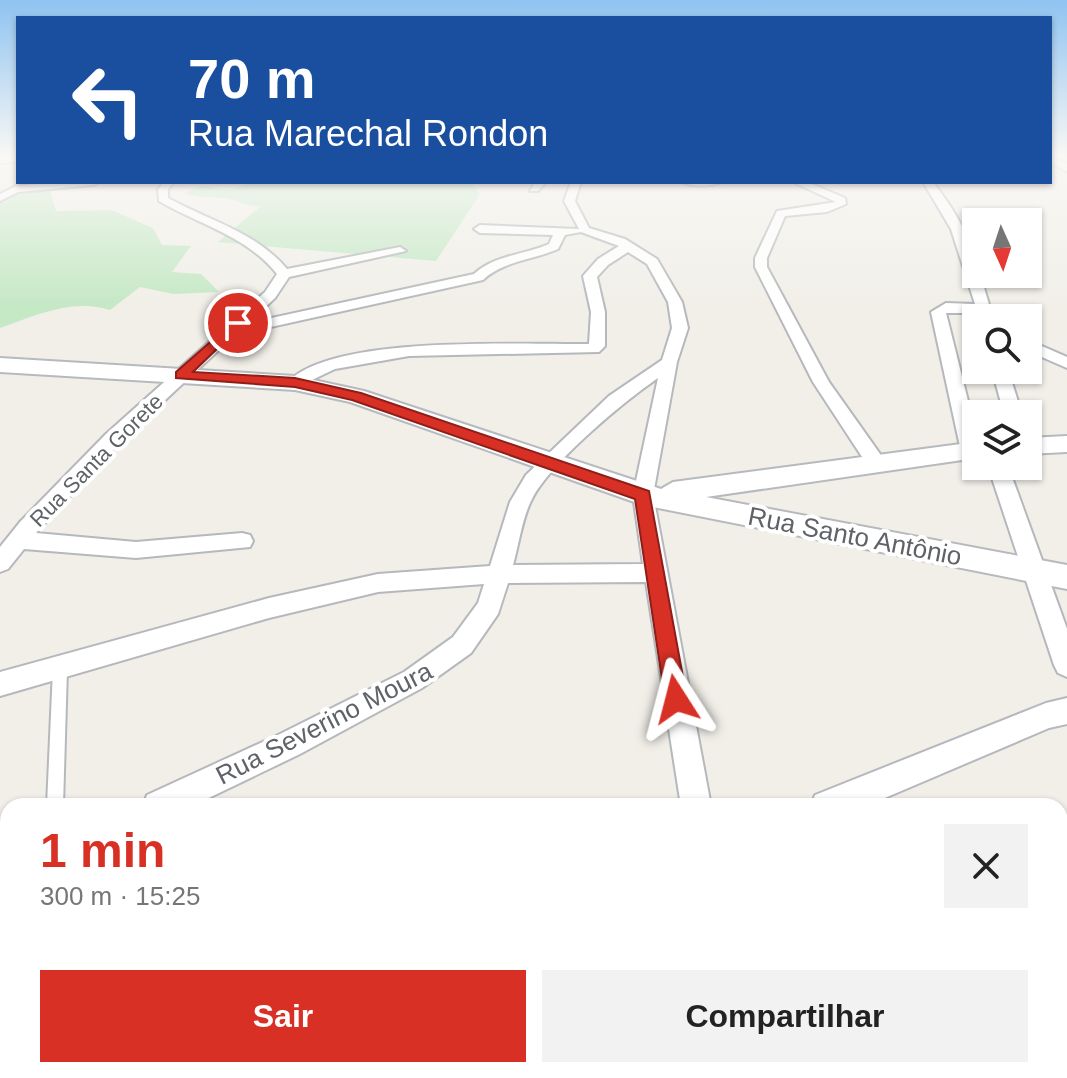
<!DOCTYPE html>
<html lang="pt">
<head>
<meta charset="utf-8">
<style>
  body { margin:0; font-family:Arial,sans-serif; background:#f2f2f2; color:#222; height:100vh; display:flex; flex-direction:column; font-size:30px; white-space:nowrap }
  * { box-sizing:border-box; margin:0 }
  p { font-size:26px; color:#767676 }
  .icon { flex:none; width:44px; height:44px; fill:none; stroke:currentColor; stroke-width:2; stroke-linecap:round; stroke-linejoin:round }
  .map { position:relative; flex:1; overflow:hidden }
  .sheet { position:absolute; left:0px; top:798px; width:1068px; height:280px; display:flex; flex-direction:column; background:#fff; border-radius:24px 24px 0 0; box-shadow:0 2px 6px #0004 }
  .sheet>* { flex:none }
  .top-card { position:absolute; left:16px; top:16px; width:1036px; height:168px; border-radius:0px; box-shadow:0 2px 6px #0004; background:#1a4fa0; color:#fff; overflow:hidden }
  .needle { width:52px; rotate:177deg }
  .tools { position:absolute; left:962px; top:208px; display:grid; gap:16px }
  .tools a { display:grid; place-items:center; width:80px; height:80px; border-radius:0px; background:#fff; box-shadow:0 2px 6px #0004; font-size:40px }
  .pin { position:absolute; display:grid; place-items:center; width:68px; height:68px; color:#fff; margin:-34px; border:4px solid #fff; border-radius:50%; box-shadow:0 2px 8px #0007 }
  .me { position:absolute; width:88px; margin:-44px; rotate:351deg; stroke-linejoin:round; filter:drop-shadow(0 0 6px #0008) }
  .turn { display:flex; align-items:center; gap:28px; height:168px; padding:0 40px; font-size:36px }
  .turn .icon { width:104px; height:104px; stroke-width:2.5 }
  .turn b { display:block; font-size:56px; line-height:68px }
  .round { display:grid; place-items:center; flex:none; width:84px; height:84px; border-radius:0px; background:#f2f2f2 }
  .head { display:flex; align-items:center; justify-content:space-between; height:136px; padding:0 40px }
  h1 { font-size:48px; font-weight:700; line-height:60px; color:#d93025 }
  .cta { display:flex; gap:16px; margin-top:auto; padding:16px 40px }
  .cta a { flex:1; height:92px; border-radius:0px; background:#d93025; color:#fff; font-size:32px; font-weight:700; line-height:92px; text-align:center }
  .cta a+a { background:#f2f2f2; color:#222 }
  .map>svg:first-child { display:block }
  .green { fill:#c5e8c5 }
  .water { fill:#aadaff }
  .lines { fill:none; stroke-linecap:round; stroke-linejoin:round }
  .lane-casing { stroke:#b5b8bc; stroke-width:4 }
  .street-casing { stroke:#b5b8bc; stroke-width:4 }
  .secondary-casing { stroke:#b6babf; stroke-width:4 }
  .lane { fill:#fff; fill-rule:evenodd }
  .street { fill:#fff; fill-rule:evenodd }
  .secondary { fill:#fff; fill-rule:evenodd }
  .route { fill:#d93025; stroke:#8d1f18; stroke-width:2 }
  .labels { text-anchor:middle; stroke-width:8; stroke-linejoin:round; paint-order:stroke }
  .far-street-label { font-size:22px; fill:#5f6368; stroke:#fff }
  .street-label { font-size:26px; fill:#5f6368; stroke:#fff }
</style>
</head>
<body>
<div class="map">
<svg width="1067" height="1078" viewBox="0 0 1067 1078">
  <rect width="100%" height="100%" fill="#f1efe8"/>
  <path class="green" d="M33 182H52L21 191H50L56 211 111 210 153 228 162 245 191 246 172 272 201 274 219 292 173 294 140 287 110 310C73 298 36 315 0 328V202Z
    M254 182H475L473 185 480 194 436 261 218 242 261 206C248 207 242 202 230 199 215 196 201 199 185 194 207 178 210 191 229 189 239 189 244 183 254 182Z"/>
  <path class="water" d="M1060 1000H1067V1078H850L858 1070H1060Z"/>
  <g class="lines">
    <defs>
      <path id="lane" d="M60 663 65 665 67 669 63 806H47L53 669 55 665Z"/>
      <path id="street" d="M18 156V162L0 163V157Z
        M1050 156 1067 164V171L1050 163Z
        M60 182H99L94 185 18 192 0 201V194L16 186Z
        M164 182H174L168 189V198C210 221 256 232 287 269L400 247 406 251 289 277 275 298 248 323 474 274C494 255 524 255 549 244L553 235 480 233 474 229 480 225 579 229 564 201 571 182H581L575 201 589 228 625 239 657 259 682 302 688 328 677 362 653 495 711 806H681L646 582 508 583 498 614 471 653 422 688 300 754 192 806H143L147 795 280 734 404 672 453 637 478 603 484 584 378 592 269 618 0 696V672L269 598 378 574 490 566 510 502 526 475 609 396 662 360 672 328 668 302 647 264 628 252 608 265 597 277 605 312V346L599 352 409 356 335 369 295 388 287 383C332 334 522 345 589 344L591 312 583 276 598 259 619 246 581 232 565 235 558 249C533 260 503 261 483 280L235 335 120 442 36 533 136 542 242 533 250 535 253 541 250 547 136 558 24 549 8 569 0 572V547L20 522 106 434 265 292 277 274C247 236 200 225 159 201L158 189ZM658 378 633 495 643 564 513 565C519 544 522 518 532 499 551 462 623 402 658 378Z
        M535 182H546L538 191H530Z
        M682 182H721C713 187 690 187 682 182Z
        M793 182H807L845 198 846 204 827 212 785 216 767 258V267L829 382 885 461 882 466H868L813 382 755 267V258L777 211 836 202Z
        M923 182H933C952 207 976 242 976 274H980L993 318H979L977 313H946L976 433V456L971 457 961 451 931 312 946 303 975 304 951 229Z
        M1028 340 1067 357V368L1028 351Z
        M992 370H1008L1022 414H1004Z
        M988 466H1008L1067 629V677L1058 673 1054 665Z
        M1067 698V724L1049 728 866 806H811L815 795 1046 703Z
        M8 854V888L0 892V857Z
        M8 1034V1070H17L0 1076V1036Z"/>
      <path id="secondary" d="M0 358 295 376 364 391 661 489 673 482 976 442V458L706 497 1067 565V589L643 505 350 402 295 390 0 372Z
        M1067 436V452L1028 454V438Z"/>
    </defs>
    <use href="#lane" class="lane-casing"/>
    <use href="#street" class="street-casing"/>
    <use href="#secondary" class="secondary-casing"/>
    <use href="#lane" class="lane"/>
    <use href="#street" class="street"/>
    <use href="#secondary" class="secondary"/>
  </g>
  <linearGradient id="sky" x2="0" y2="1"><stop stop-color="#8fc3f1"/><stop offset="0.51" stop-color="#f9f8f5"/><stop offset="1" stop-color="#f9f8f5" stop-opacity="0"/></linearGradient>
  <rect width="1067" height="307" fill="url(#sky)"/>
  <path class="route" d="M234 321 244 323 193 372 295 378 361 393 649 491 687 699 684 706 676 709 668 706 665 699 635 499 352 400 295 387 176 378V372Z"/>
  <g class="labels">
    <g class="far-street-label">
      <text transform="translate(96 460) rotate(-45)" y="8">Rua Santa Gorete</text>
    </g>
    <g class="street-label">
      <text transform="translate(855 536) rotate(11)" y="9">Rua Santo Antônio</text>
      <text transform="translate(324 723) rotate(-27)" y="9">Rua Severino Moura</text>
    </g>
  </g>
</svg>
<div class="tools">
<a><svg class="needle" viewBox="-14 -14 28 28"><path d="M0-13l5 13h-10z" fill="#e53935"/><path d="M0 13l5-13h-10z" fill="#767676"/></svg></a>
<a><svg class="icon" aria-label="search" viewBox="0 0 24 24"><circle cx="10" cy="10" r="6"/><path d="M15 15l6 6"/></svg></a>
<a><svg class="icon" aria-label="layers" viewBox="0 0 24 24"><path d="M12 4l9 5-9 5-9-5zM3 14l9 5 9-5"/></svg></a>
</div>
<div class="pin" style="left:238px;top:323px;background:#d93025"><svg class="icon" aria-label="arrive" viewBox="0 0 24 24"><path d="M6 21V4h12l-3 4 3 4H6"/></svg></div>
<svg class="me" style="left:676px;top:699px" viewBox="-20 -20 40 40"><path d="M0-17L14 15 0 8-14 15z" fill="#d93025" stroke="#fff" stroke-width="4"/></svg>
<div class="top-card">
<div class="turn"><svg class="icon" aria-label="left" viewBox="0 0 24 24"><path d="M17 20v-9H6M10 6l-5 5 5 5"/></svg><div><b>70 m</b>Rua Marechal Rondon</div></div>
</div>
<section class="sheet">
<div class="head"><div><h1>1 min</h1><p>300 m · 15:25</p></div><a class="round"><svg class="icon" aria-label="close" viewBox="0 0 24 24"><path d="M6 6l12 12M18 6L6 18"/></svg></a></div>
<div class="cta"><a>Sair</a><a>Compartilhar</a></div>
</section>
</div>
</body>
</html>
